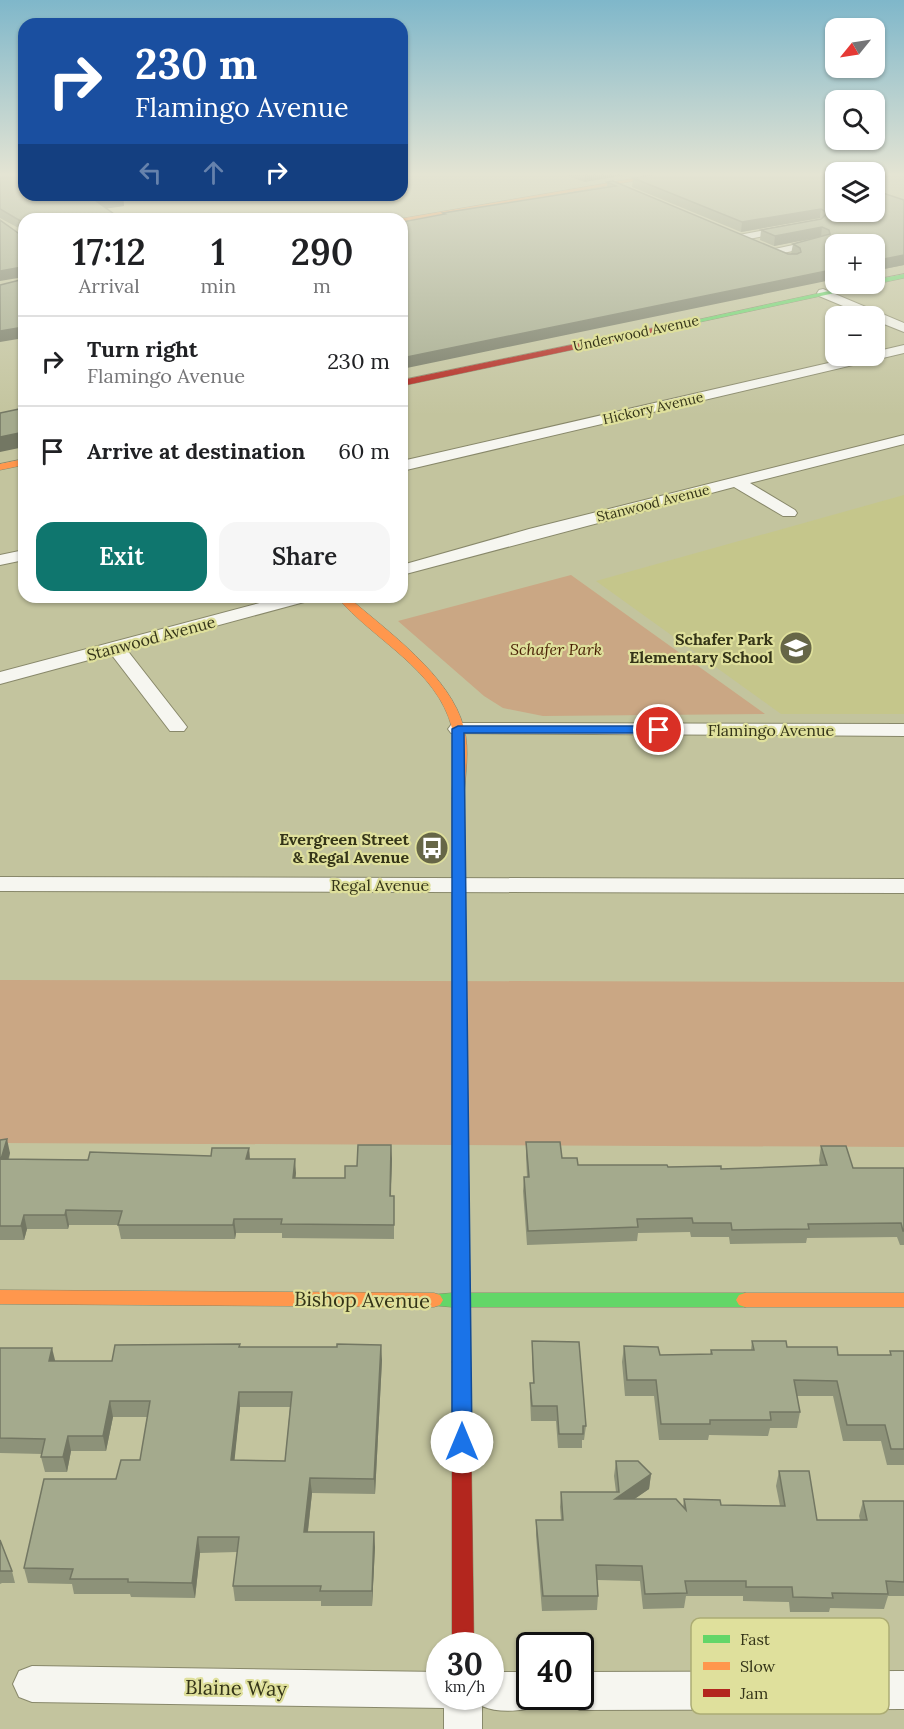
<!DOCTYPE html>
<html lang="en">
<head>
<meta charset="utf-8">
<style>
  body { margin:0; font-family:Lora,serif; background:#f6f6f6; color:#202124; height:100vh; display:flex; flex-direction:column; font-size:22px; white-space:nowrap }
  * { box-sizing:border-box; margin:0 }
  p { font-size:20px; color:#757577 }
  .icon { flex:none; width:33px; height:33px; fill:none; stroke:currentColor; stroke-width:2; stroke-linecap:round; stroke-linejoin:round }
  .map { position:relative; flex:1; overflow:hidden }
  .drawer { position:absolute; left:18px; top:213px; width:390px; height:390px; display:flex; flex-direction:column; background:#fff; border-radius:18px; box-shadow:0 2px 4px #0004 }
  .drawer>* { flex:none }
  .top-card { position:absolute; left:18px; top:18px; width:390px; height:183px; border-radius:18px; box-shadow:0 2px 4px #0004; background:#1a4fa0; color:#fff; overflow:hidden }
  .needle { width:39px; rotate:240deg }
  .controls { position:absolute; left:825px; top:18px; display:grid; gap:12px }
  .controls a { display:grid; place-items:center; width:60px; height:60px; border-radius:12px; background:#fff; box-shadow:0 2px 4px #0004; font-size:30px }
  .speed { position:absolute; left:426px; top:1632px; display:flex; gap:12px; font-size:30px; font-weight:700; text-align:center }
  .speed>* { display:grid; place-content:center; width:78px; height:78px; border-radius:50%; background:#fff; box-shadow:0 2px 4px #0004; line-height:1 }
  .speed small { font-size:15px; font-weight:400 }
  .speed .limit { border:3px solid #111; border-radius:9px; background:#fff; color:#111 }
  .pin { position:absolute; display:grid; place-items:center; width:51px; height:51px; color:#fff; margin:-26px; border:3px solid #fff; border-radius:50%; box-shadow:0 2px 6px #0007 }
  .me { position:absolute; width:66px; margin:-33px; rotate:0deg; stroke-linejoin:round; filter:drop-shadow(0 0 4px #0008) }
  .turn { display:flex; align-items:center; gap:21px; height:126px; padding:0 18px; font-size:27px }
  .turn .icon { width:78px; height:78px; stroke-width:2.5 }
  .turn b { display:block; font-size:42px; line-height:51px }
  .lanes { display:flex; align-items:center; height:57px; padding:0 18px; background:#0003; justify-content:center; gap:30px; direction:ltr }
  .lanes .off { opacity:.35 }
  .eta { display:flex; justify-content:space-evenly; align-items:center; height:102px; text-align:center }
  .eta b { font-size:36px; font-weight:600; line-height:42px }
  .primary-button { display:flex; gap:12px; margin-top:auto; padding:12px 18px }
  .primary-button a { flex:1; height:69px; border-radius:18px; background:#0f766e; color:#fff; font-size:24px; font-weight:600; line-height:69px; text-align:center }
  .primary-button a+a { background:#f6f6f6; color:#202124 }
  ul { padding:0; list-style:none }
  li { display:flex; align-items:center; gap:18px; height:90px; padding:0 18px; border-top:2px solid #e0e0e0 }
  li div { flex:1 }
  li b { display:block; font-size:22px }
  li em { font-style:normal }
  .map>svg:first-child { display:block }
  .built { fill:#c5c68b }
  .green { fill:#caa784 }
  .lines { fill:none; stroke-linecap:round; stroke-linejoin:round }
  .street-casing { stroke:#88886a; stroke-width:2 }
  .fast-casing { stroke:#88886a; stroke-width:1 }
  .slow-casing { stroke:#88886a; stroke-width:1 }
  .jam-casing { stroke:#88886a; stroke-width:1 }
  .street { fill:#f6f6f0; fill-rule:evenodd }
  .fast { fill:#63d668; fill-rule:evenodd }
  .slow { fill:#ff974d; fill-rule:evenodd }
  .jam { fill:#b3261e; fill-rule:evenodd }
  .wall { fill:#8d9279; fill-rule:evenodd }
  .shaded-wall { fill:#737763 }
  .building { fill:#a4aa8d; stroke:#737763; stroke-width:1.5; fill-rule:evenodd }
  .route { fill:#1a73e8; stroke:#114b97; stroke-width:1.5 }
  .labels { text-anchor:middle; stroke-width:4.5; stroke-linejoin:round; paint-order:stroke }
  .far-street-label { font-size:14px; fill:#343418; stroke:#dfe09c }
  .street-label { font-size:16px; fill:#343418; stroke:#dfe09c }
  .poi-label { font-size:16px; font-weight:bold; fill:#343418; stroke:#dfe09c; text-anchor:end }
  .park-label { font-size:16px; font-style:italic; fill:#491f04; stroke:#dfe09c }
  .near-street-label { font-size:20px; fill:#343418; stroke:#dfe09c }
  .key { fill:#dfe09c; stroke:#acac74; stroke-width:1.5 }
  .key-label { font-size:16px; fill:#343418 }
</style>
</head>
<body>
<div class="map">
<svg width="904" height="1729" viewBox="0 0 904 1729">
  <rect width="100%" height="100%" fill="#c3c49e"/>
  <path class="built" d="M904 495V714H781L596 581Z"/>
  <path class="green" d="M571 575 765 714 543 716 503 708 484 696 398 621Z
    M0 980 904 982V1147L0 1143Z"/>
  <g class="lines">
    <defs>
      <path id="street" d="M791 225 797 228 795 230 739 241 733 238 739 235Z
        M821 239 825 240V244L774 255 768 252 770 250Z
        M823 289 904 323V332L874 320V316H867L819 296 817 293 819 290Z
        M904 345V353L402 471V461L859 356H874V352Z
        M904 435V444L750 483 795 510 797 513 795 516H783L734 487 402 575V565L529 529Z
        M24 550V560L0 565V555Z
        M282 597H311L308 601 127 650 184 723 187 727 184 731H170L111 654 0 684V672Z
        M458 723 904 724V736L451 733 448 729 451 725Z
        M0 877 904 879V893L0 891Z
        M32 1666 440 1672V1696H490V1672H530V1696H546L543 1704C526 1711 500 1714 482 1706V1729H444V1708L32 1702 19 1697 13 1684 19 1671Z
        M904 1671V1709L580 1710 567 1704 564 1696H580V1672Z"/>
      <path id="fast" d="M904 274V278L677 327 673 325 861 284H874V280Z
        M458 794 464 798 470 1293H745L751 1295 754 1300 751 1305 745 1307H470V1362L468 1368 461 1370 454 1368 452 1362V1307L428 1305 425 1300 428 1295 452 1293V798Z"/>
      <path id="slow" d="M666 173H679L402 222V219H399Z
        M24 459V465L0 470V464Z
        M337 597H348C387 631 451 676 464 728 470 750 465 776 464 798L463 801H453L452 798C452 776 457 750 452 728 437 669 373 640 337 597Z
        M0 1290 434 1293 440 1295 443 1300 440 1305 434 1307 0 1304Z
        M745 1293H904V1307H745L739 1305 736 1300 739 1295Z"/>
      <path id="jam" d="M677 323 681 325 680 327 402 386V380Z
        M461 1354 468 1356 470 1362 474 1646H452V1362L454 1356Z"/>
    </defs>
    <use href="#street" class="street-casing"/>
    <use href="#fast" class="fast-casing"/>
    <use href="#slow" class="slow-casing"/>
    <use href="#jam" class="jam-casing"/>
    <use href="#street" class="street"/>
    <use href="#fast" class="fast"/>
    <use href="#slow" class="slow"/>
    <use href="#jam" class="jam"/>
  </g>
  <path class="wall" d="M0 173 123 196 124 206 106 208 24 231 0 218Z
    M561 173H637L584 182Z
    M633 178 904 200V265L874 271 443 215V213L607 187V182L788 254H791L793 244 817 237 774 246 760 240 761 230 821 219 820 218 741 232 632 187Z
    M0 1140 10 1153 9 1159 88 1160 211 1156 249 1148 250 1159 296 1173 295 1178H345L357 1166 392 1159 391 1196H394V1239L282 1238V1233H236L235 1239H121L118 1225H69L68 1229H27L24 1240H0Z
    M526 1142 578 1165 668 1167 721 1169 820 1166 819 1160 821 1146 853 1168H904V1245H900L897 1237 807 1238 806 1243 730 1244 729 1237H691L690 1232 638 1233 637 1241 527 1245 523 1191 524 1177H527L526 1156Z
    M532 1341 586 1426 584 1440H582V1448H558L556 1421H531L530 1397V1383H533L532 1356Z
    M752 1341 838 1355H890V1351H904V1465H887L881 1441H843L833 1396H797L800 1412 797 1428H770L768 1436 709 1435 708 1440H659L654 1396H625L622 1362 624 1346 660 1355 710 1354 711 1350H751Z
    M240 1347 382 1360 375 1494 312 1493 308 1532 375 1547 372 1606H321V1601H235L233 1586 237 1552 200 1553 195 1598 131 1597 130 1594H74L72 1584 28 1583 24 1568 116 1479 140 1460 148 1417H113L106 1451H71L67 1472H45L41 1457 42 1454 0 1453V1348L55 1361H112ZM240 1407H290L285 1461 234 1460Z
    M616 1461 651 1474 649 1489 634 1499 683 1507 684 1499 721 1505 780 1506 776 1486 779 1471 817 1520H860L859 1516 863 1501H904V1596H888L884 1609 830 1608 829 1612H790L789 1602 743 1601V1596H686L684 1608 643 1609 640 1581 597 1580 598 1596 597 1610 542 1611 536 1535V1520H561L560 1507 561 1492H616L614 1476Z
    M0 1540 12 1571 15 1583H2L0 1584Z"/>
  <path class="shaded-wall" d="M584 173H637L584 182Z
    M123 196 124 206 97 210 96 201Z
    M821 209 820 218 741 232 742 222Z
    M822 227 821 237 774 246 775 236Z
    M904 255V265L874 271V261Z
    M22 267 24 277 0 281V271Z
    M836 269V279L402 369V358Z
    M24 327V338L0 342V331Z
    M24 432V447L0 452V437Z
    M7 1139 10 1153 4 1173 1 1159Z
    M391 1145 392 1159 390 1210V1196Z
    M249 1148 250 1162 246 1159Z
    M295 1159 296 1173 294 1192 293 1178Z
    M66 1210 69 1225 68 1229 65 1215Z
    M24 1215 27 1229 24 1240 21 1226Z
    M234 1219 236 1233 235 1239 233 1225Z
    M381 1345 382 1360 375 1494 374 1479Z
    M52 1348 56 1364 49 1361Z
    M239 1392 240 1407 233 1475 231 1460Z
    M110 1401 113 1417 106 1451 103 1436Z
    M68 1436 71 1451 67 1472 63 1457Z
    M651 1474 649 1489 613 1514 615 1499Z
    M310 1478 312 1493 306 1547 304 1532Z
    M374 1532 375 1547 372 1606V1591Z
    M198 1537 200 1553 195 1598 192 1583Z"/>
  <path class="building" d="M0 173H24V195H121L123 196 96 201 121 219H24V228V223L0 209Z
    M663 173H827L836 176V212H874V190L904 200V255L874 261V244H836V269L402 358V222L445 214 443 213 616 186 607 182 613 181 788 254H797L801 252 800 248 793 244 830 234 829 230 822 227 775 236 761 230 821 219 828 213 821 209 742 222 633 178Z
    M0 220 21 235H24V268L22 267 0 271Z
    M24 279V327L0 331V285Z
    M24 408V432L0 437V413Z
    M7 1139 1 1159 88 1160 90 1152 211 1156 212 1148H249L246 1159H295L293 1178H345V1166H357L358 1145H391L390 1196H394V1225L281 1224 282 1219H234L233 1225H118L122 1211 66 1210 65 1215H24L21 1226H0V1140Z
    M526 1142H560L562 1158H577L578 1165H667L668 1167 721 1166V1169L827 1165 821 1146H846L853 1168H904V1231H903L901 1223 808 1224 809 1229 732 1230 731 1223H693L692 1218 637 1219 638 1227 528 1231 524 1177H529Z
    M532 1341 579 1342 586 1426H583V1434H559L557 1406H532L530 1383H534Z
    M752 1341H786L787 1347H837L838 1355H891L890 1351H904V1449H891L885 1425H847L837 1381 794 1380 800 1412H770L771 1420H710V1424H661L656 1380H627L624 1346 658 1347 660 1355 712 1354 711 1350H754Z
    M240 1344 239 1347H337V1344L381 1345 374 1479 310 1478 304 1532H374L372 1591H320L321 1586H233L239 1537H198L192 1583 128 1582V1579H70L73 1569 24 1568 44 1479H116L121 1460H140L150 1401H110L103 1436H68L63 1457H41L45 1439 0 1438V1348H52L49 1361H112L115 1345ZM239 1392H292L285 1461 231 1460Z
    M616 1461H638L651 1474 615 1499H676L686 1510 684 1499 720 1500 721 1505 785 1506 779 1471H809L817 1520H867L863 1501H904V1582L886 1581 888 1594 832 1593 833 1598 793 1597 792 1587H746V1581H685L687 1593 645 1594 642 1566 596 1565 598 1596H543L536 1520H563L561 1492H619Z
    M0 1540 12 1571H0Z"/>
  <linearGradient id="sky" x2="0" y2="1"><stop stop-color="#7fb7ca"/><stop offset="0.42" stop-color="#e4e4d3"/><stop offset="1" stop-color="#e4e4d3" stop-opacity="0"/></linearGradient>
  <rect width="904" height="415" fill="url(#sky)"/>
  <path class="route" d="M458 726H659L665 730 659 733H464L472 1442 469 1449 462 1451 455 1449 452 1442V729Z"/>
  <defs>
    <symbol id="school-disc" viewBox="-11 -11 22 22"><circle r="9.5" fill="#666647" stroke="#dfe09c"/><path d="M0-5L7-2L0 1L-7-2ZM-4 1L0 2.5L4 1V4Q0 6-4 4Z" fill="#fff"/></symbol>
    <symbol id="bus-disc" viewBox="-11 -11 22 22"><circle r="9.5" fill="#666647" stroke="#dfe09c"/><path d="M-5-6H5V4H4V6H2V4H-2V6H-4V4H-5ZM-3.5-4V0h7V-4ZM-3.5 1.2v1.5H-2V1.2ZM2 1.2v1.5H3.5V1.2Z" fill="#fff"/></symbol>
  </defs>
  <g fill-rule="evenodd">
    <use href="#school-disc" x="777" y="629" width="38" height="38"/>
    <use href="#bus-disc" x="413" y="829" width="38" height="38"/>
  </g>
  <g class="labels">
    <g class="far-street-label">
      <text transform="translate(636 333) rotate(-12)" y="5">Underwood Avenue</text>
      <text transform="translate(653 408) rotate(-13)" y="5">Hickory Avenue</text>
      <text transform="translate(653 503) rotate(-14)" y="5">Stanwood Avenue</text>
    </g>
    <g class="street-label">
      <text transform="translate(151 638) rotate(-15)" y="6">Stanwood Avenue</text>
      <text x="771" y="736">Flamingo Avenue</text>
      <text x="380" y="891">Regal Avenue</text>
    </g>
    <g class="poi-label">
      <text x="773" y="645">Schafer Park<tspan x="773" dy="18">Elementary School</tspan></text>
      <text x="409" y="845">Evergreen Street<tspan x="409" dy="18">&amp; Regal Avenue</tspan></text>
    </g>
    <g class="park-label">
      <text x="556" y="655">Schafer Park</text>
    </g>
    <g class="near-street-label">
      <text transform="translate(362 1300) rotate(1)" y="7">Bishop Avenue</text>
      <text transform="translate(236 1688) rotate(1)" y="7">Blaine Way</text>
    </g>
  </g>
  <rect x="691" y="1618" width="198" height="96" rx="9" class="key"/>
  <rect x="703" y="1635" width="27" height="8" fill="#63d668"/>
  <rect x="703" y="1662" width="27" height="8" fill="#ff974d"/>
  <rect x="703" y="1689" width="27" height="8" fill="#b3261e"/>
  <g class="key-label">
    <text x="740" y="1645">Fast</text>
    <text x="740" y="1672">Slow</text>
    <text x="740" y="1699">Jam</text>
  </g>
</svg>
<div class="controls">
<a><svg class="needle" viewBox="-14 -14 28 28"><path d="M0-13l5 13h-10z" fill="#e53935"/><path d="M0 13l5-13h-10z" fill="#757577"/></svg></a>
<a><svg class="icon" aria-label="search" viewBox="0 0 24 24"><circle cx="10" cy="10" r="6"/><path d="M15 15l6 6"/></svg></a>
<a><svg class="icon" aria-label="layers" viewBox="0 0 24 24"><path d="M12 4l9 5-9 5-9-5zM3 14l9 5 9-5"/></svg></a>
<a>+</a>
<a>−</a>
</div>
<div class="speed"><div>30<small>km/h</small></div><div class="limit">40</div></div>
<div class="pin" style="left:659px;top:730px;background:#d93025"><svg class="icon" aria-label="arrive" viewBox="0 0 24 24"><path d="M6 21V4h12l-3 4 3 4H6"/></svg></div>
<svg class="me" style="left:462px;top:1442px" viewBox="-20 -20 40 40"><circle r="19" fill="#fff"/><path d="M0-13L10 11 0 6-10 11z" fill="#1a73e8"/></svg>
<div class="top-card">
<div class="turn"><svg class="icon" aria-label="right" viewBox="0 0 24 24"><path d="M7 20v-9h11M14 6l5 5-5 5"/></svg><div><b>230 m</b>Flamingo Avenue</div></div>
<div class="lanes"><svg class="icon off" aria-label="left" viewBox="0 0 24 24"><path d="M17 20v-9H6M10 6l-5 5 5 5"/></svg><svg class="icon off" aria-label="ahead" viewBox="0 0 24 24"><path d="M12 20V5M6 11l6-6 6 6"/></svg><svg class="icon" aria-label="right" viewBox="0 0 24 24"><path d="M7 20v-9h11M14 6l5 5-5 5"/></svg></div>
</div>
<section class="drawer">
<div class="eta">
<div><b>17:12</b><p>Arrival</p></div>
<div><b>1</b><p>min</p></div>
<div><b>290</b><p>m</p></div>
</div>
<ul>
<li><svg class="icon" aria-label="right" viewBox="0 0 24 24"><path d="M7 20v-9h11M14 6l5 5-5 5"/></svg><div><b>Turn right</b><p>Flamingo Avenue</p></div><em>230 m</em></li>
<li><svg class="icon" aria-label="arrive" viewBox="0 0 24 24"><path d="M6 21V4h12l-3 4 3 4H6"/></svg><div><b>Arrive at destination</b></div><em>60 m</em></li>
</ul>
<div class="primary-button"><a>Exit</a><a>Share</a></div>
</section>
</div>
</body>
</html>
